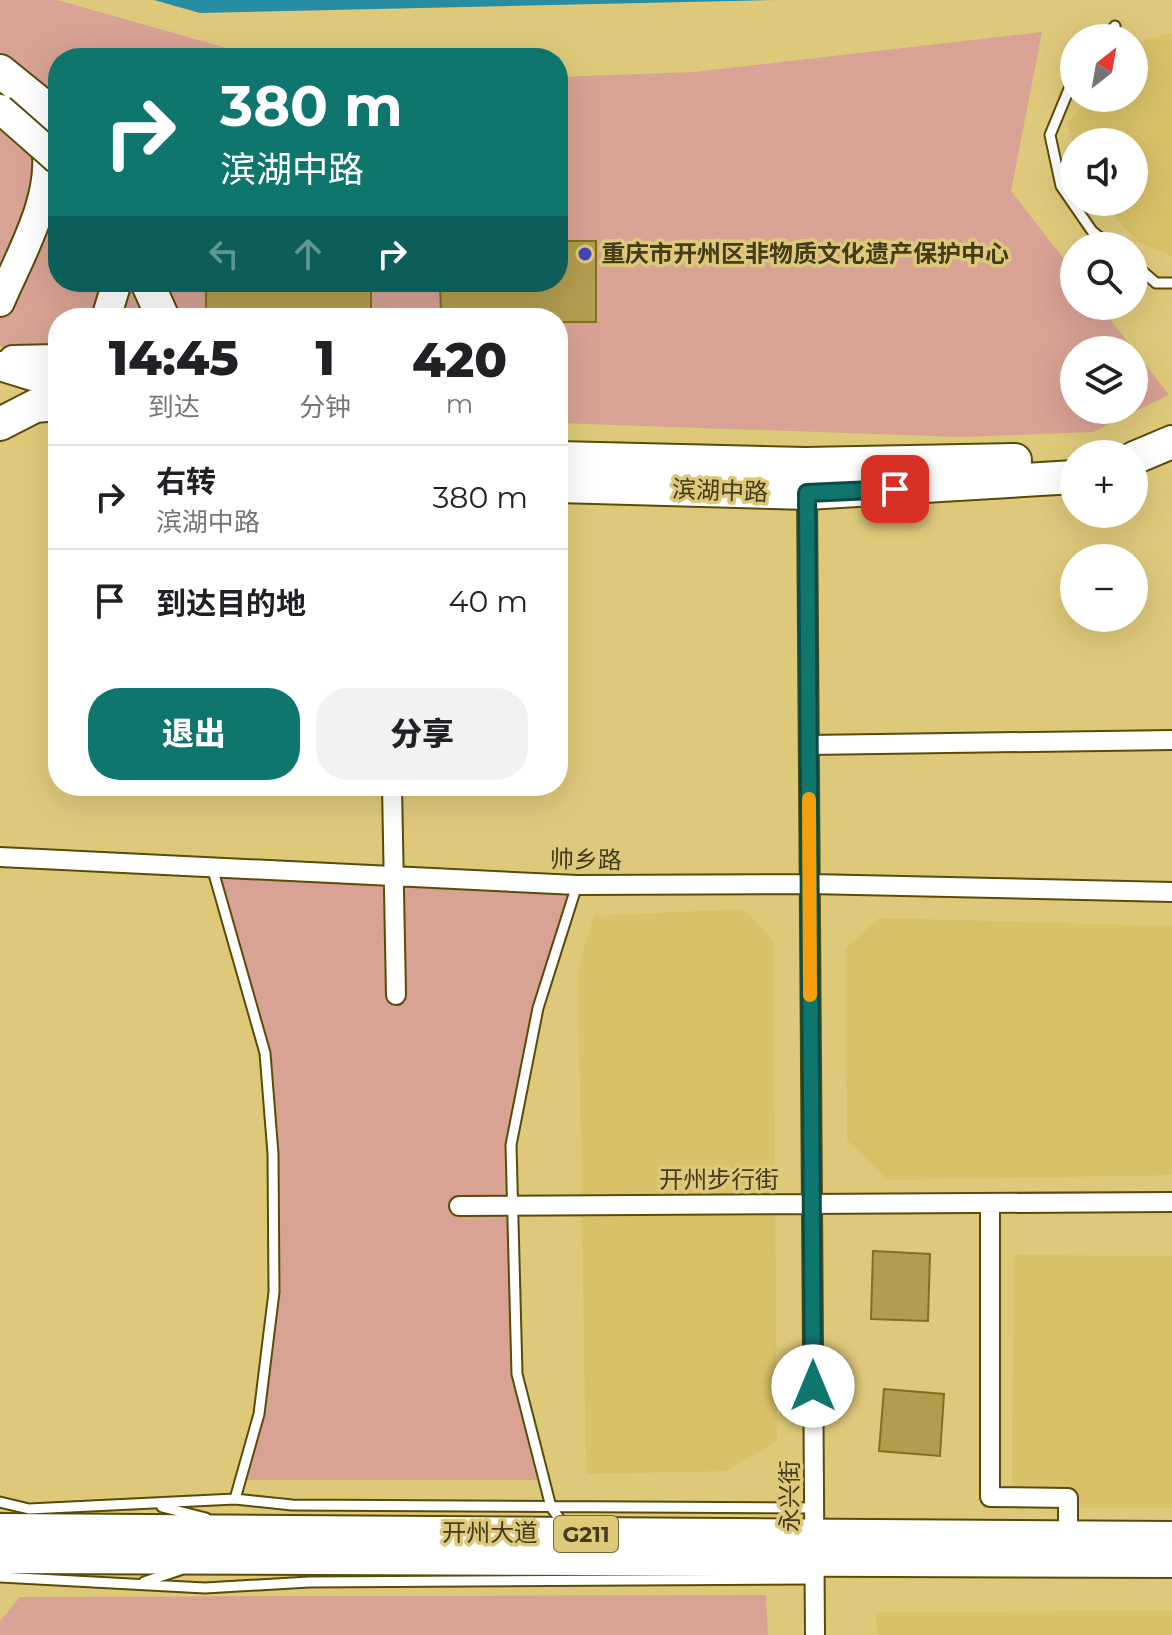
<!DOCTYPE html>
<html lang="zh">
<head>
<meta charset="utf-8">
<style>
  body { margin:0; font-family:Montserrat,"Noto Sans SC",sans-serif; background:#f2f2f2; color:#202124; height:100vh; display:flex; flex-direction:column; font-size:30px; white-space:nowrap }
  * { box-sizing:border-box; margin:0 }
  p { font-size:26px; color:#757577 }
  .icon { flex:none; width:44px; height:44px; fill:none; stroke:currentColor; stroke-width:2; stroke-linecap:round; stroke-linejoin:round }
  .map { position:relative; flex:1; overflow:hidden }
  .drawer { position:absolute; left:48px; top:308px; width:520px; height:488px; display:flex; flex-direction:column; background:#fff; border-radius:32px; box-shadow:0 8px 32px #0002 }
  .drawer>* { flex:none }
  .top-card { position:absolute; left:48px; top:48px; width:520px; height:244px; border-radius:32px; box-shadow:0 8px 32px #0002; background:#0f766e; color:#fff; overflow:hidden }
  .needle { width:52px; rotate:31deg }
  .buttons { position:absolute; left:1060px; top:24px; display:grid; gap:16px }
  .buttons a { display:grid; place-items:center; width:88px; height:88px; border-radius:50%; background:#fff; box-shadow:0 8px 32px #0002; font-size:40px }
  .pin { position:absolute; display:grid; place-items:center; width:68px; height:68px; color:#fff; margin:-34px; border-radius:16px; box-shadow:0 4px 12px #0006 }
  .me { position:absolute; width:88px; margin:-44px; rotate:0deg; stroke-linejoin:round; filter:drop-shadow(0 0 6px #0008) }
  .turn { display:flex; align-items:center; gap:28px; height:168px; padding:0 40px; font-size:36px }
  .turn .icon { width:104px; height:104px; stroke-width:2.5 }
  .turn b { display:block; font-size:56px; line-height:68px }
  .lanes { display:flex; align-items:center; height:76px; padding:0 40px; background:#0003; justify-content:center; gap:40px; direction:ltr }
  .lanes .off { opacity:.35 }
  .eta { display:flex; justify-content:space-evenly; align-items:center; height:136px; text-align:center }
  .eta b { font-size:48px; font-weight:800; line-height:56px }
  .cta { display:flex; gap:16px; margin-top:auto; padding:16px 40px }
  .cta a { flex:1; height:92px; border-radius:32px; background:#0f766e; color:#fff; font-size:32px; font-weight:800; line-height:92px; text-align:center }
  .cta a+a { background:#f2f2f2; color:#202124 }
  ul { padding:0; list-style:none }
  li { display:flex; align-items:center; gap:24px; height:104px; padding:0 40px; border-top:2px solid #e0e0e0 }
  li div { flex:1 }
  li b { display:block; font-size:30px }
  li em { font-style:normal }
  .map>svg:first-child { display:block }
  .built { fill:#d8c168 }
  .green { fill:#d8a294; fill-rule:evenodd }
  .water { fill:#278da2 }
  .building { fill:#b29d4e; stroke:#84701b; stroke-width:2 }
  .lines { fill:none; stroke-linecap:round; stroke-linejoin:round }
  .lane-casing { stroke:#5a4b07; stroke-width:13 }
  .street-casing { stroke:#5a4b07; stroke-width:22 }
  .primary-casing { stroke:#5a4b07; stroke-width:32 }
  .highway-casing { stroke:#5a4b07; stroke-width:36 }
  .lane { stroke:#fff; stroke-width:9 }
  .street { stroke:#fff; stroke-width:18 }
  .primary { stroke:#fff; stroke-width:28 }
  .highway { stroke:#fff; stroke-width:32 }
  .primary-bridge-casing { stroke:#5a4b07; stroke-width:32; stroke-linecap:butt }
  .primary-bridge { stroke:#fff; stroke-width:28 }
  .route-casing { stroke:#0a4d48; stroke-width:20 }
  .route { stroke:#0f766e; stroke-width:14 }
  .slow { stroke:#f59e0b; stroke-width:14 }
  .poi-dot { fill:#4146bb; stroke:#dec97a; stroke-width:3 }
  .labels { text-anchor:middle; stroke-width:7; stroke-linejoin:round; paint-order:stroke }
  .shield { fill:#dec97a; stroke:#726636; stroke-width:2 }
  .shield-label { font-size:22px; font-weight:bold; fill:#433b19 }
  .poi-label { font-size:24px; font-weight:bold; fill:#433b19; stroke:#dec97a; text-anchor:start }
  .street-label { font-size:24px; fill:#433b19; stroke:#dec97a }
</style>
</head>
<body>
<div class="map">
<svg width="1172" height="1635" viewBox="0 0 1172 1635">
  <rect width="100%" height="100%" fill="#dec97a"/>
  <path class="built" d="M1172 33V256L1139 242 1099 202H1134V142H1074V145L1067 124 1090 98H1134V47L1138 42Z
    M743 909 773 940 777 1441 727 1471 586 1474 578 969 594 916Z
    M879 918 1172 926V1175L888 1180 847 1140 845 949Z
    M1013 1255 1172 1256V1508L1012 1507Z
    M1172 1611V1635H877L876 1612Z"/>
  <path class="green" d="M0 0H57L262 58H58V282H558V77L694 72 1042 32 1011 191 1074 272V306H1100L1169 395 1093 432 961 437 558 423V318H58V364L0 346ZM1074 350H1134V410H1074Z
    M212 867 577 885 538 1008 511 1145 517 1374 544 1480H241L259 1414 274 1292 265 1053Z
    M766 1595 768 1635H0V1621L20 1597Z"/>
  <path class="water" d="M154 0H775L200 13Z"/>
  <path class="building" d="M558 241H596V322H558V318H441L440 282H558Z
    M206 282H371V318H206Z
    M873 1251 930 1254 928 1321 871 1319Z
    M884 1389 944 1394 940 1456 879 1451Z"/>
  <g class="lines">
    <defs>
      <path id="lane" d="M1106 38 1115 26
        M1074 77 1050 135 1061 186 1092 231 1111 246
        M1134 264 1156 283H1172
        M212 867 265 1053 273 1154 274 1292 259 1414 235 1499
        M0 1502 29 1509 235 1499 292 1505 814 1508
        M162 1507 206 1518
        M566 1528 551 1507 517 1374 511 1145 538 1008 577 885
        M0 1577 205 1588 309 1582 814 1579
        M144 1582 180 1570"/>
      <path id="street" d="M807 493 815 1635
        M809 745 1172 740
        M392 786 396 995
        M0 857 577 885 810 884 1172 892
        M990 1204V1497L1068 1498V1537
        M459 1206 1172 1202"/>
      <path id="primary" d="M0 302C20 255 57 194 45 140 41 121 29 106 19 90
        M106 318 117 282
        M13 360 58 359
        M0 366 58 384"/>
      <path id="highway" d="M0 71 58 118
        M147 282 163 318
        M0 424 35 406 58 404
        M558 458 805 464 1015 460
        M1134 458 1172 442
        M558 486 807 493 1074 477
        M0 1530 1172 1538
        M0 1557 1172 1561"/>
    </defs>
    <use href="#lane" class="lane-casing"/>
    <use href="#street" class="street-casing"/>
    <use href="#primary" class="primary-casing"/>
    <use href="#highway" class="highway-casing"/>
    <use href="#lane" class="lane"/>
    <use href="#street" class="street"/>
    <use href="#primary" class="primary"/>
    <use href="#highway" class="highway"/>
    <defs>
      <path id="primary-bridge" d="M0 109 58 160"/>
    </defs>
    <use href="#primary-bridge" class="primary-bridge-casing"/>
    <use href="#primary-bridge" class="primary-bridge"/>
  </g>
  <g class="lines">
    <defs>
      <path id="route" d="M813 1386 807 493 895 489"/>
    </defs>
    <use href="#route" class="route-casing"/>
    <use href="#route" class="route"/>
    <path class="slow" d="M809 799 810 995"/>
  </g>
  <circle class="poi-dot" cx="585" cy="254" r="8"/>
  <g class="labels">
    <rect class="shield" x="554" y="1516" width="64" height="36" rx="6"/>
    <g class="shield-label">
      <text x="586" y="1542">G211</text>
    </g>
    <g class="poi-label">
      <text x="601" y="262">重庆市开州区非物质文化遗产保护中心</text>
    </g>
    <g class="street-label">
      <text transform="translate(720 491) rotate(2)" y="8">滨湖中路</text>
      <text transform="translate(586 860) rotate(1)" y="8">帅乡路</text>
      <text x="719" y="1188">开州步行街</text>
      <text transform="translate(790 1496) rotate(-90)" y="8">永兴街</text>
      <text x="490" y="1541">开州大道</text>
    </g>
  </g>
</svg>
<div class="buttons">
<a><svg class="needle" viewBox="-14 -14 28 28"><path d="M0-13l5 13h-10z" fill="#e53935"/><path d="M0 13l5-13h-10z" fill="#757577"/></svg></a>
<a><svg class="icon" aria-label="sound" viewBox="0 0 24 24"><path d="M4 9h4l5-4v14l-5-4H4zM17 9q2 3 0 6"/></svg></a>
<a><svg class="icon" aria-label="search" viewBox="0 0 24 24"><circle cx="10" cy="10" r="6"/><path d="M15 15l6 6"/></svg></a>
<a><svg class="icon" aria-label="layers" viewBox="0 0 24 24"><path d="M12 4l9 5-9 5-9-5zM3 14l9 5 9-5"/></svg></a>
<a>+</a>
<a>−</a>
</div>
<div class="pin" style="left:895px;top:489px;background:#d93025"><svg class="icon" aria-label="arrive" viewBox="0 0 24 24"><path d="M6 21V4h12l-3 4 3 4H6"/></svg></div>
<svg class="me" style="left:813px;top:1386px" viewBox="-20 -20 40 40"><circle r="19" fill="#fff"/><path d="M0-13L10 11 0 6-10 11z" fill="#0f766e"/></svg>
<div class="top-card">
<div class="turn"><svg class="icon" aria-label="right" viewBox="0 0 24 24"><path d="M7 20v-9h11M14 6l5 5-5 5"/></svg><div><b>380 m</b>滨湖中路</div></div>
<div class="lanes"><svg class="icon off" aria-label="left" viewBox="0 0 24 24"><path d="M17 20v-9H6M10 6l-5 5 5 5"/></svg><svg class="icon off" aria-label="ahead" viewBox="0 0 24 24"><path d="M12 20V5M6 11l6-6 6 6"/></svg><svg class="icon" aria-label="right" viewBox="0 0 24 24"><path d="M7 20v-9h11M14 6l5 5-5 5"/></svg></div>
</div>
<section class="drawer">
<div class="eta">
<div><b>14:45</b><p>到达</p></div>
<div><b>1</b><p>分钟</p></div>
<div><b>420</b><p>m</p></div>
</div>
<ul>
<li><svg class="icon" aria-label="right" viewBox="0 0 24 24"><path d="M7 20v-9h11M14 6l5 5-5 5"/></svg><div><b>右转</b><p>滨湖中路</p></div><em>380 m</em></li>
<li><svg class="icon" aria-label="arrive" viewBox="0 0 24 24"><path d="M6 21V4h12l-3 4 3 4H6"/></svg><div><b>到达目的地</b></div><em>40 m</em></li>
</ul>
<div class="cta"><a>退出</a><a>分享</a></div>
</section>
</div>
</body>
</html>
